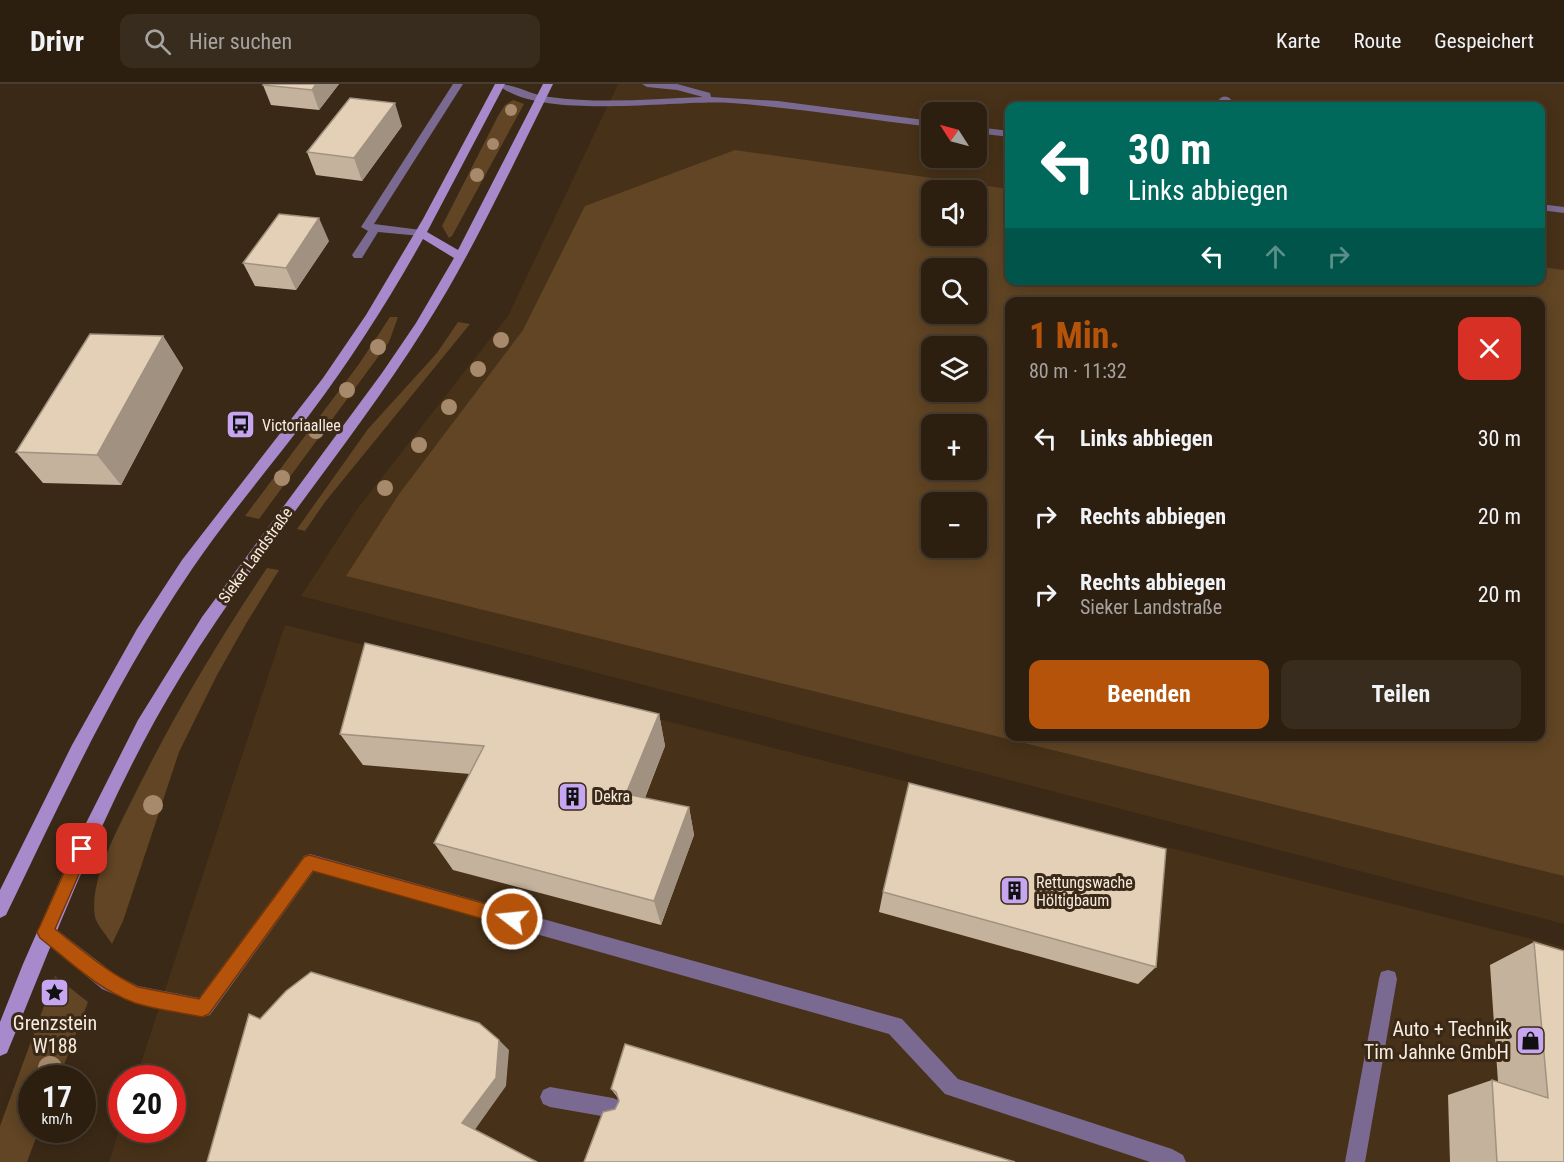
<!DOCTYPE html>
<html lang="de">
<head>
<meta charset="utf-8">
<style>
  body { margin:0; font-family:"Roboto Condensed",sans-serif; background:#382c1e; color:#f1f3f6; height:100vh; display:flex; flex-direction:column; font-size:22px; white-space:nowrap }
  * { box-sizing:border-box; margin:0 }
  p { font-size:20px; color:#a6a29f }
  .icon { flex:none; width:33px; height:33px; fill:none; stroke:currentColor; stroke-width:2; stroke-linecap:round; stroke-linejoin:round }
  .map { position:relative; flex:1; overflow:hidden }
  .drawer { position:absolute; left:1005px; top:213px; width:540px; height:444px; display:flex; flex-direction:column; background:#2c1f10; border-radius:12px; box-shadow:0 3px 15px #0003,0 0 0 2px #483d30 }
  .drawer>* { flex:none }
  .banner { position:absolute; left:1005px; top:18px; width:540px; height:183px; border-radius:12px; box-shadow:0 3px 15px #0003,0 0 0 2px #483d30; background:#00695c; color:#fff; overflow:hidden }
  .needle { width:39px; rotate:306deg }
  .tools { position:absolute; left:921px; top:18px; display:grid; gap:12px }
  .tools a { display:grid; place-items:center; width:66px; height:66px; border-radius:12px; background:#2c1f10; box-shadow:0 3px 15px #0003,0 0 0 2px #483d30; font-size:30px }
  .speed { position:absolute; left:18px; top:981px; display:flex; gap:12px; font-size:30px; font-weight:700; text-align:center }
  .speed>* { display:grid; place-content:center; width:78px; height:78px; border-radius:50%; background:#2c1f10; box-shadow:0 3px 15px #0003,0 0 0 2px #483d30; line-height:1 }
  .speed small { font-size:15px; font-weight:400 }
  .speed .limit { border:9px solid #d22; background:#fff; color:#111 }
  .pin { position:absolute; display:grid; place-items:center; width:51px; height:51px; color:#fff; margin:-26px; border-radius:12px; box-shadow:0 3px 9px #0006 }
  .me { position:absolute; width:66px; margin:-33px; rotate:286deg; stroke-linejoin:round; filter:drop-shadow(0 0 4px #0008) }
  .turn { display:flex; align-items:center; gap:21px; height:126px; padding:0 24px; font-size:27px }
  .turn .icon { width:78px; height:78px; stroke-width:2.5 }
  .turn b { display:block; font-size:42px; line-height:51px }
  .lanes { display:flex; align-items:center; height:57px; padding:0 24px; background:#0003; justify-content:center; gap:30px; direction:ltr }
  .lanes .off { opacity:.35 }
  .round { display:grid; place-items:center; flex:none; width:63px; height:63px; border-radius:12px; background:#382c1e }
  .overview { display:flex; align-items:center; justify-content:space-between; height:102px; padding:0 24px }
  h1 { font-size:36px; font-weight:700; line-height:45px; color:#b45309 }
  .cta { display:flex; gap:12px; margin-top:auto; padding:12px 24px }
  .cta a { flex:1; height:69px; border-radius:12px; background:#b45309; color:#fff; font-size:24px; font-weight:700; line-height:69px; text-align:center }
  .cta a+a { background:#382c1e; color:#f1f3f6 }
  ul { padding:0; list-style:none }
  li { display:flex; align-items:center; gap:18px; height:78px; padding:0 24px }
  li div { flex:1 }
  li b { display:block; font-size:22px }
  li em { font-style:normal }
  header { display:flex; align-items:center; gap:36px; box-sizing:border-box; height:84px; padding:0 30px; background:#2c1f10; border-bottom:2px solid #483d30 }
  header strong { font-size:28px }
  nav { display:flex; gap:33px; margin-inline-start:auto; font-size:21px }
  .search { width:420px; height:54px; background:#382c1e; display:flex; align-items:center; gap:15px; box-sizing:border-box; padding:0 21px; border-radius:12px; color:#a6a29f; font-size:22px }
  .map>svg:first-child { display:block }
  .built { fill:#473118; fill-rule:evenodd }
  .green { fill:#614524; fill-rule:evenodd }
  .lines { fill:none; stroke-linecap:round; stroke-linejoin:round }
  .service { fill:#7a6991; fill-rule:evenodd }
  .minor { stroke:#7a6991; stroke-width:15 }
  .tertiary { fill:#7a6991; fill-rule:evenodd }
  .secondary { fill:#a68acb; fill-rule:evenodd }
  .tree { fill:#a68a6b }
  .wall { fill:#c4b29d }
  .shaded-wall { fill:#a09180 }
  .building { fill:#e4cfb7; stroke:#a09180; stroke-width:1.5 }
  .route { fill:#b45309; stroke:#753606; stroke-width:1.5 }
  .labels { text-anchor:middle; stroke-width:6; stroke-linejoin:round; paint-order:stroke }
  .poi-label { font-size:16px; fill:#f7ece0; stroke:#3a2916; text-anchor:start }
  .street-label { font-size:16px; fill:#f7ece0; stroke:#3a2916 }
  .near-poi-label { font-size:20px; fill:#f7ece0; stroke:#3a2916 }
</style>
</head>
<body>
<header>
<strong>Drivr</strong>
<div class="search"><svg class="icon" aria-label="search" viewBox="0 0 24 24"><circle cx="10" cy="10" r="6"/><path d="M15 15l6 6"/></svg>Hier suchen</div>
<nav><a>Karte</a><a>Route</a><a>Gespeichert</a></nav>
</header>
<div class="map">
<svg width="1564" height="1078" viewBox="0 0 1564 1078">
  <rect width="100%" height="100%" fill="#3a2916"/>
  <path class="built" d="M618 0H1564V840L301 512 358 424 508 232ZM1010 22H1540V196H1010ZM932 28H976V74H932ZM932 106H976V152H932ZM932 184H976V230H932ZM1010 218H1540V652H1010ZM932 262H976V308H932ZM932 340H976V386H932ZM932 418H976V464H932Z
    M285 541 1564 863V1078H109L121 1040 122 1046H172V994H136Z"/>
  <path class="green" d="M513 16 524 20 452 152 449 154 442 142 498 32 505 21Z
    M735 66 1009 105 1010 196H1540L1541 183 1564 186V792L346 492 399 410 523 246 585 122ZM932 106H976V152H932ZM932 184H976V230H932ZM1010 218H1540V652H1010ZM932 262H976V308H932ZM932 340H976V386H932ZM932 418H976V464H932Z
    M390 233H398L389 258 259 435 245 432 359 280Z
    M458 238 470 240 325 418 305 447 297 445 368 345 437 269Z
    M267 484 279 486 247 538 217 591 179 668 123 837 112 860C107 852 97 841 95 833 89 799 115 750 130 720 170 638 216 560 267 484Z
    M55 892 88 918 59 994H32V1046H39L27 1078H0V1042Z"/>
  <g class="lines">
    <path class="service" d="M453 0H463L374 140 421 146 427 149 421 152 378 148 362 174H354L352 171 368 147 361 143Z
      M310 770 895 933 902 935 958 995 1172 1065 1183 1071 1186 1078H1150L945 1010 889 950 314 787 210 931 203 933 137 920 102 905 40 854 37 848 40 842 46 839 52 842 116 891 138 902 199 914 304 772Z
      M1388 886 1395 888 1397 895 1365 1078H1345L1379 895 1381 888Z
      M550 1003 613 1014 620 1017 623 1024 620 1031 613 1034 550 1023 543 1020 540 1013 543 1006Z"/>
    <path class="minor" d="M1225 22V20"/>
    <path class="tertiary" d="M497 0C516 0 531 11 550 13 600 20 652 15 703 13L677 6 647 3 642 0H677L710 9 711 13 778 17 932 37V43C865 35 798 24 731 19 675 15 539 38 497 0Z
      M976 43 1010 47V53L976 49Z
      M1540 120 1564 123V129L1540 126Z"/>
    <path class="secondary" d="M495 0H505L427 148 458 166 543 0H553C512 82 474 166 425 243 349 364 255 471 181 592 108 711 60 841 7 969L0 972V938L23 880 79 753 138 636 202 533 382 289 416 239 454 174 423 155C389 216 352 274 310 330 271 382 229 431 192 485 118 593 63 713 6 831L0 834V806L72 661 137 545 182 476 323 294 366 231 423 135Z"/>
  </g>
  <g class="tree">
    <circle cx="511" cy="26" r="6"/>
    <circle cx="493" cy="60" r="6"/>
    <circle cx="477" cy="91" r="7"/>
    <circle cx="501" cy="256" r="8"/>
    <circle cx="378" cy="263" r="8"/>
    <circle cx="478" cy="285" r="8"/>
    <circle cx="347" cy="306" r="8"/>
    <circle cx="449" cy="323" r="8"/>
    <circle cx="316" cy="347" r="8"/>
    <circle cx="419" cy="361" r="8"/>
    <circle cx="282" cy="394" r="8"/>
    <circle cx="385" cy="404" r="8"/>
    <circle cx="153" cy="721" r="10"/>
    <circle cx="50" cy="984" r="12"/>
  </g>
  <path class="wall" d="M339 0 319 26 271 21 263 1Z
    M402 42 362 97 316 91 307 68Z
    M329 157 296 206 255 202 243 179Z
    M163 252 183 284 121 401 43 399 16 368Z
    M659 630 665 662 645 714 689 723 694 751 661 841 453 786 434 759 470 690 363 681 340 650Z
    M883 808 1156 883 1138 900 879 828Z
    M1534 858 1564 1078H1450L1448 1011 1492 996 1498 998 1490 881Z
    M611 1005 1015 1078 615 1025 619 1017 618 1014Z"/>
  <path class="shaded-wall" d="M316 0H339L319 26 312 6Z
    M395 19 402 42 362 97 354 74Z
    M319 134 329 157 296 206 286 184Z
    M163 252 183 284 121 401 97 371Z
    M659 630 665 662 635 738 626 710Z
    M689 723 694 751 661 841 654 817Z
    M499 956 509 966 506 1002 474 1047 462 1039Z"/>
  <path class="building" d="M264 0H316L312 6 263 1Z
    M350 14 395 19 354 74 307 68Z
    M279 130 319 134 286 184 243 179Z
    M90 250 163 252 97 371 16 368Z
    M365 559 659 630 626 710 689 723 654 817 434 759 484 662 340 650Z
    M909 699 1166 765 1156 883 883 808Z
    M1534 858 1564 867V1078H1497L1492 996 1548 1014Z
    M311 888 479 939 499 956 496 994 462 1039 537 1078H207L249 930 260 935 286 907Z
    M625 960 1015 1078H584L603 1028 615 1025 619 1017 616 1008 611 1005Z"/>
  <path class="route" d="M82 758 88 760 90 765 55 845C82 866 107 888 138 903L199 915 304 773 309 771 512 827 518 829 520 835 518 840 512 843 313 787 209 930 202 933C180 928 156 926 135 919 99 906 69 877 40 854L37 848 40 842 77 760Z"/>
  <defs>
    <symbol id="bus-square" viewBox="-11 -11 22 22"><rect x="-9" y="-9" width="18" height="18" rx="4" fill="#c6a6f0" stroke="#3a2916"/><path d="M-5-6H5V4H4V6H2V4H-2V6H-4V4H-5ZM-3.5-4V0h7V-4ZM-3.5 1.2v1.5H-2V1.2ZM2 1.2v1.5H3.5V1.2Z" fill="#111"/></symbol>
    <symbol id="building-square" viewBox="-11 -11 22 22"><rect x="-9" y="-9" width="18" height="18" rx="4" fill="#c6a6f0" stroke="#3a2916"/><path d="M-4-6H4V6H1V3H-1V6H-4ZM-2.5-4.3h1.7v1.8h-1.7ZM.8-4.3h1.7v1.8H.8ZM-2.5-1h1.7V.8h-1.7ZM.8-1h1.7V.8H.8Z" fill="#111"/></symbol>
    <symbol id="sight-square" viewBox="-11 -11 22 22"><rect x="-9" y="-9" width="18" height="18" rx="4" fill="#c6a6f0" stroke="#3a2916"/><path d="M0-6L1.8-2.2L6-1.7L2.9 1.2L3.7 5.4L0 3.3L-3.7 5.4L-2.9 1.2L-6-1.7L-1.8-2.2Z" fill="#111"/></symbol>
    <symbol id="shop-square" viewBox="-11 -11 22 22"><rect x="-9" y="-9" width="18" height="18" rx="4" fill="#c6a6f0" stroke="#3a2916"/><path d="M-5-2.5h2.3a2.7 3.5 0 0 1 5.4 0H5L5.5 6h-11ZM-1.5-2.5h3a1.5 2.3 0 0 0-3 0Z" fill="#111"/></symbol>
  </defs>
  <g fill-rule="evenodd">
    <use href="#bus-square" x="224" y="324" width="33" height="33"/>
    <use href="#building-square" x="556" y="696" width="33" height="33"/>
    <use href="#building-square" x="998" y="790" width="33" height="33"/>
    <use href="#sight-square" x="38" y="892" width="33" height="33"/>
    <use href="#shop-square" x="1514" y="940" width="33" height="33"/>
  </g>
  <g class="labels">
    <g class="poi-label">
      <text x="262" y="347">Victoriaallee</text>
      <text x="594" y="718">Dekra</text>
      <text x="1036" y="804">Rettungswache<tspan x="1036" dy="18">Höltigbaum</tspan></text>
    </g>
    <g class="street-label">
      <text transform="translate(255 471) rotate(-54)" y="6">Sieker Landstraße</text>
    </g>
    <g class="near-poi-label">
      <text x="55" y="946">Grenzstein<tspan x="55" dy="23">W188</tspan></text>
      <text x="1509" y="952" text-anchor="end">Auto + Technik<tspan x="1509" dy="23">Tim Jahnke GmbH</tspan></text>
    </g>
  </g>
</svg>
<div class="tools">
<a><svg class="needle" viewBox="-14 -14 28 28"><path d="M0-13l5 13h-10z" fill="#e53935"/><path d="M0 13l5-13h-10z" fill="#a6a29f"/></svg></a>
<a><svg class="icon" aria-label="sound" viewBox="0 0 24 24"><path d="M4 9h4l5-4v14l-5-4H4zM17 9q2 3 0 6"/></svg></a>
<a><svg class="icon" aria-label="search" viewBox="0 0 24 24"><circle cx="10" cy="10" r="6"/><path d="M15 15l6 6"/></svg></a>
<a><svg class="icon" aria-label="layers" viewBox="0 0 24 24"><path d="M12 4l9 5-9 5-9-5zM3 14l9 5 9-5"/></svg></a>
<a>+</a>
<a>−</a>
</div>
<div class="speed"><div>17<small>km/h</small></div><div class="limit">20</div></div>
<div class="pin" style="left:82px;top:765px;background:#d93025"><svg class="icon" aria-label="arrive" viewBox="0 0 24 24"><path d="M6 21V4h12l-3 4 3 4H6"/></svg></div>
<svg class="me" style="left:512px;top:835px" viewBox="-20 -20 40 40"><circle r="17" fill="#b45309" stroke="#fff" stroke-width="3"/><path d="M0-11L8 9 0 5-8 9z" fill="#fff"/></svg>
<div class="banner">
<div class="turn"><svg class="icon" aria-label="left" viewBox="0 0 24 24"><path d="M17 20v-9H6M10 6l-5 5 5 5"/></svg><div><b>30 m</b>Links abbiegen</div></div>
<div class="lanes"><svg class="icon" aria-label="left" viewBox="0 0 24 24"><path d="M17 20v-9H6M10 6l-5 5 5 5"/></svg><svg class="icon off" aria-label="ahead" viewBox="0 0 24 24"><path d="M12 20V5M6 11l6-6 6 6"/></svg><svg class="icon off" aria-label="right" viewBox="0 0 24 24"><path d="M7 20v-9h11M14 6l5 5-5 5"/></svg></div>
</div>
<section class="drawer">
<div class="overview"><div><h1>1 Min.</h1><p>80 m · 11:32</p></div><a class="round" style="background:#d93025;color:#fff"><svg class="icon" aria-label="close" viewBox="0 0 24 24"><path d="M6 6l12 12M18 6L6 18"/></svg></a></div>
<ul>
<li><svg class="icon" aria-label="left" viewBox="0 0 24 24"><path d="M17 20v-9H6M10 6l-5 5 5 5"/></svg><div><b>Links abbiegen</b></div><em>30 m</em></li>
<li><svg class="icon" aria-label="right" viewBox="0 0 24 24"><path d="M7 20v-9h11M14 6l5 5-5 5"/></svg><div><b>Rechts abbiegen</b></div><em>20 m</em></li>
<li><svg class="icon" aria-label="right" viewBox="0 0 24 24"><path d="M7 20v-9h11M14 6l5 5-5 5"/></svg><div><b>Rechts abbiegen</b><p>Sieker Landstraße</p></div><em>20 m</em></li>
</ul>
<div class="cta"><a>Beenden</a><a>Teilen</a></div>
</section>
</div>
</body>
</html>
